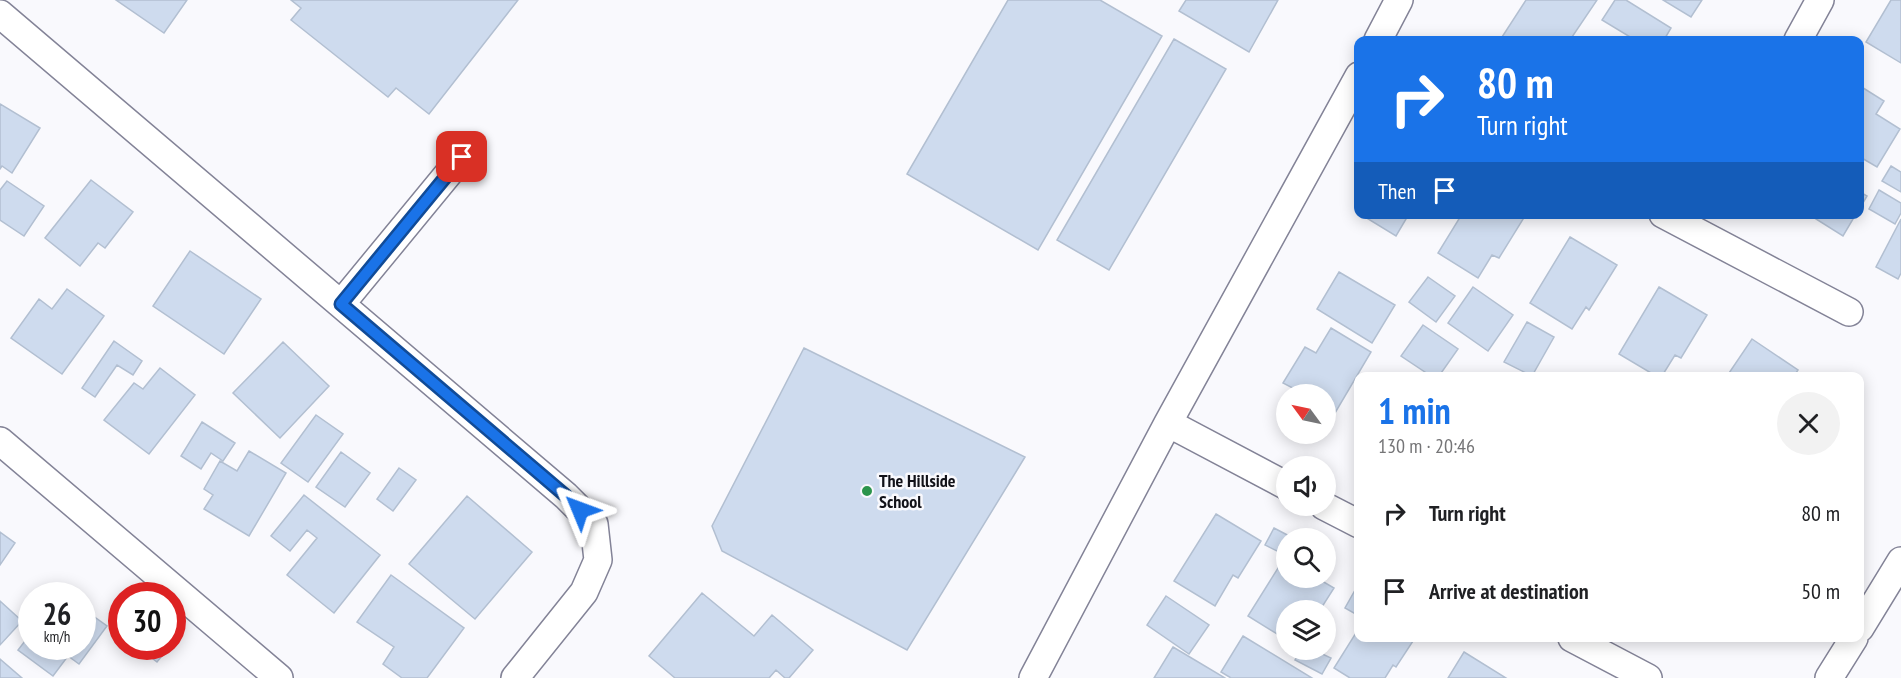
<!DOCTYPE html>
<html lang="en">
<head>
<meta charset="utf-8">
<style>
  body { margin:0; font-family:"PT Sans Narrow",sans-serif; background:#f2f2f2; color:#202124; height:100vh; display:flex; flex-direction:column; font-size:22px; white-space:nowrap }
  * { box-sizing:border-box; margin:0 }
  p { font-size:20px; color:#757577 }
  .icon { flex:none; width:33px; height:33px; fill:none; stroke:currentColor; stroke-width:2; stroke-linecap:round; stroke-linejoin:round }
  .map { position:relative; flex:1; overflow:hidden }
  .sheet { position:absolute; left:1354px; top:372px; width:510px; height:270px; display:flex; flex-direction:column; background:#fff; border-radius:12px; box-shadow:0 3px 15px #0003 }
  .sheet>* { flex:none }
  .guide { position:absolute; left:1354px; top:36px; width:510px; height:183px; border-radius:12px; box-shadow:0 3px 15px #0003; background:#1a73e8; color:#fff; overflow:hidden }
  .needle { width:39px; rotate:303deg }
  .fabs { position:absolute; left:1276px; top:384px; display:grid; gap:12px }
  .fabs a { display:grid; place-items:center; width:60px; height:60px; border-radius:50%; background:#fff; box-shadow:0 3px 15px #0003; font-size:30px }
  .speed { position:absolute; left:18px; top:582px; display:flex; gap:12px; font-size:30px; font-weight:700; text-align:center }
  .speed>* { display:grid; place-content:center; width:78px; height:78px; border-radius:50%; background:#fff; box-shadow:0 3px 15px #0003; line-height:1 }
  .speed small { font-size:15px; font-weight:400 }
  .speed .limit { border:9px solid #d22; background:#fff; color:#111 }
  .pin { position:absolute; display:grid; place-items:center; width:51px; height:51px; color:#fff; margin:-26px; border-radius:12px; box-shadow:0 3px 9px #0006 }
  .me { position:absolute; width:66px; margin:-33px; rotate:314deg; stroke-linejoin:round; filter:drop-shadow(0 0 4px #0008) }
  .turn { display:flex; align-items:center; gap:21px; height:126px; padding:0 24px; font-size:27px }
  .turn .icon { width:78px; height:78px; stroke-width:2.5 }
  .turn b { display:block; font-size:42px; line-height:51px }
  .then { display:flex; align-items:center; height:57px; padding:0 24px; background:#0003; gap:12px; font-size:22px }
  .round { display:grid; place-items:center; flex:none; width:63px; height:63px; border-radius:32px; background:#f2f2f2 }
  .summary { display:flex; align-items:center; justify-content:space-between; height:102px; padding:0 24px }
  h1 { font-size:36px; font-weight:700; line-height:45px; color:#1a73e8 }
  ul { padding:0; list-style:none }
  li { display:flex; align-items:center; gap:18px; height:78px; padding:0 24px }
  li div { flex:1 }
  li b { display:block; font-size:22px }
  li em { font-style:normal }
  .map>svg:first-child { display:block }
  .building { fill:#cedbee; stroke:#b2bfd1; stroke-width:1.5 }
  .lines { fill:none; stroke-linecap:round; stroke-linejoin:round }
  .street-casing { stroke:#838397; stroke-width:30 }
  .street { stroke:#fff; stroke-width:27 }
  .route-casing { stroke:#114b97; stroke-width:15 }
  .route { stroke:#1a73e8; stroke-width:10 }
  .poi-dot { fill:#2b944c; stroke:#f9f9fd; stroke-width:2 }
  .labels { text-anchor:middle; stroke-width:5; stroke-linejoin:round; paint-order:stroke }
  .poi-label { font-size:18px; font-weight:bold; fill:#111118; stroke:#f9f9fd; text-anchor:start }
</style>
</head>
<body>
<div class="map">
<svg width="1901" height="678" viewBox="0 0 1901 678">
  <rect width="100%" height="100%" fill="#f9f9fd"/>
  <path class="building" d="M116 0H187L164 33Z
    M291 0H518L429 114 396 88 388 97 291 20 301 8Z
    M1008 0H1100L1162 36 1038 250 907 174Z
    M1186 0H1278L1249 52 1179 11Z
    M1526 0H1597L1570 40H1507L1502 37Z
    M1615 0H1626L1671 28 1664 40H1635L1602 20Z
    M1663 0H1702L1691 17Z
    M1891 0H1901V63L1866 42Z
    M1174 39 1226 69 1109 270 1057 240Z
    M1860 86 1884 101 1876 114 1900 129 1877 167 1860 157Z
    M0 104 40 128 12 173 2 166 0 169Z
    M1891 166 1901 172V192L1882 181Z
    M91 180 133 212 105 248 98 243 80 266 45 238Z
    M7 181 44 206 24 236 0 220V190Z
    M1879 190 1901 203V213L1895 224 1869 209Z
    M1860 192 1867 196 1860 208Z
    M1360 214H1409L1396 236Z
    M1462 214H1522L1525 216 1499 258 1492 255 1478 278 1438 253Z
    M1808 214H1856L1843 236Z
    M1901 219V273L1898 279 1876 267Z
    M1570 237 1617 265 1589 310 1586 307 1572 329 1530 303Z
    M190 251 261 299 224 354 153 306Z
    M1339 272 1395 305 1372 343 1317 309Z
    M1428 277 1455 296 1436 322 1409 302Z
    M1473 287 1513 315 1488 351 1448 323Z
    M1659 287 1707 315 1681 358 1675 355 1662 376H1656L1619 354Z
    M67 289 104 316 62 374 11 338 39 299 52 309Z
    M1527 322 1554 337 1532 376 1504 362Z
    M1423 325 1458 349 1439 376H1431L1401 356Z
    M1331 328 1371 352 1335 413 1326 408V394H1304L1283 383 1305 347 1316 353Z
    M1752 339 1798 370 1794 376H1727Z
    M114 341 142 361 133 375 117 365 95 397 82 388Z
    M283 342 329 386 280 438 233 393Z
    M804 348 1025 457 907 650 722 551 712 526Z
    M160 368 195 395 149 454 104 420 134 383 143 389Z
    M316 415 343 434 308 482 281 463Z
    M202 422 235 443 223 461 211 453 201 469 181 456Z
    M249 451 286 473 249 536 204 509 213 495 204 489 220 461 237 471Z
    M341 452 370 473 345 507 316 487Z
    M399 468 416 480 393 511 377 499Z
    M304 495 380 555 334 613 287 575 317 538 307 530 290 551 271 536Z
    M467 496 532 552 475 619 409 564Z
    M1216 514 1261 541 1238 578 1233 575 1215 606 1174 581Z
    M1274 528 1293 538H1287V556L1265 545Z
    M0 532 15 543 0 565Z
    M1285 557 1287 559V578H1317L1334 588 1320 610H1287V640L1248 616Z
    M391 575 464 628 427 678H402L383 664 394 647 357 622Z
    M1359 583V616L1345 608Z
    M702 593 754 636 772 615 813 650 789 678H785L776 670 769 678H675L649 656Z
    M1166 596 1209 625 1189 654 1147 625Z
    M0 601 22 621 0 645Z
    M82 608 107 626 79 664 68 656 53 676 18 650 32 632V646H82Z
    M1359 628V638H1415L1396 667 1393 665 1385 678H1350L1334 668Z
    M1243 636 1312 678H1231L1221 672Z
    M140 646H170L157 662 139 648Z
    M1173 647 1225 678H1154Z
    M1301 650H1314L1331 658 1322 674 1295 660Z
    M1464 652 1506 678H1448Z
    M0 659 22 678H0Z"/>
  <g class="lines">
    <defs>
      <path id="street" d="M0 14 566 496 594 524 598 560 584 592 515 678
        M1378 40 1399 0
        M1798 40 1820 0
        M1663 214 1849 312
        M341 304 462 157
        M1168 423 1287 486
        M0 441 279 678
        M1324 506 1359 524
        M1860 628 1901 561
        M1572 638 1648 678
        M1033 678 1168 423 1359 76
        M1829 678 1854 638"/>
    </defs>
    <use href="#street" class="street-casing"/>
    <use href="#street" class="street"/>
  </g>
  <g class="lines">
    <defs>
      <path id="route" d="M462 157 341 304 566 496 580 510"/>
    </defs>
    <use href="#route" class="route-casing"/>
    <use href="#route" class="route"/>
  </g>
  <circle class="poi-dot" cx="867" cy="491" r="6"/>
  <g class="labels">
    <g class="poi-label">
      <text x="879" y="487">The Hillside<tspan x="879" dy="21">School</tspan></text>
    </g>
  </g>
</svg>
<div class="fabs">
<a><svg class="needle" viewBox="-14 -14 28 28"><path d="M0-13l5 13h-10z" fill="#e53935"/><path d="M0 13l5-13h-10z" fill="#757577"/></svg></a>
<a><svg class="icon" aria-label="sound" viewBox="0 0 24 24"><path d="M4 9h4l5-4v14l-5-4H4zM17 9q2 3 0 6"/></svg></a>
<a><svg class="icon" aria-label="search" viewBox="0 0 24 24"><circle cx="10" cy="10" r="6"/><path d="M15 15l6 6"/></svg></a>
<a><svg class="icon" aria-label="layers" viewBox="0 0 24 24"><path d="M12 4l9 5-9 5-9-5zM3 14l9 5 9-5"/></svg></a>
</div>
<div class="speed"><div>26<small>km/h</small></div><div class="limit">30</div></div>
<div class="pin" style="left:462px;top:157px;background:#d93025"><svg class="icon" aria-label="arrive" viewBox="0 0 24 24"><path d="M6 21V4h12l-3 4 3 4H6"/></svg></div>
<svg class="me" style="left:580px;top:510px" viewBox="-20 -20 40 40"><path d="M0-17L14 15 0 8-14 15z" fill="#1a73e8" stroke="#fff" stroke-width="4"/></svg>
<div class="guide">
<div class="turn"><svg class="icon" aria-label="right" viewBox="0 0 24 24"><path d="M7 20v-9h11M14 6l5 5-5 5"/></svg><div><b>80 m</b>Turn right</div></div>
<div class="then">Then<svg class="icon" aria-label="arrive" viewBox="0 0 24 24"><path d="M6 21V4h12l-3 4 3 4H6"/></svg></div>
</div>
<section class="sheet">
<div class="summary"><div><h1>1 min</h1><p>130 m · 20:46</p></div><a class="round"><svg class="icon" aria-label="close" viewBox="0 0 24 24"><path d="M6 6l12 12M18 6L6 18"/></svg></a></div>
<ul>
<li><svg class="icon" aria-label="right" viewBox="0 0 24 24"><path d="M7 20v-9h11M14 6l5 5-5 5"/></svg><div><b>Turn right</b></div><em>80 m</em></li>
<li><svg class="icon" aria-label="arrive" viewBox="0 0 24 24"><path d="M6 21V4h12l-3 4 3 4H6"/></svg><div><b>Arrive at destination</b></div><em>50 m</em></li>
</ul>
</section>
</div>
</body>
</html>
